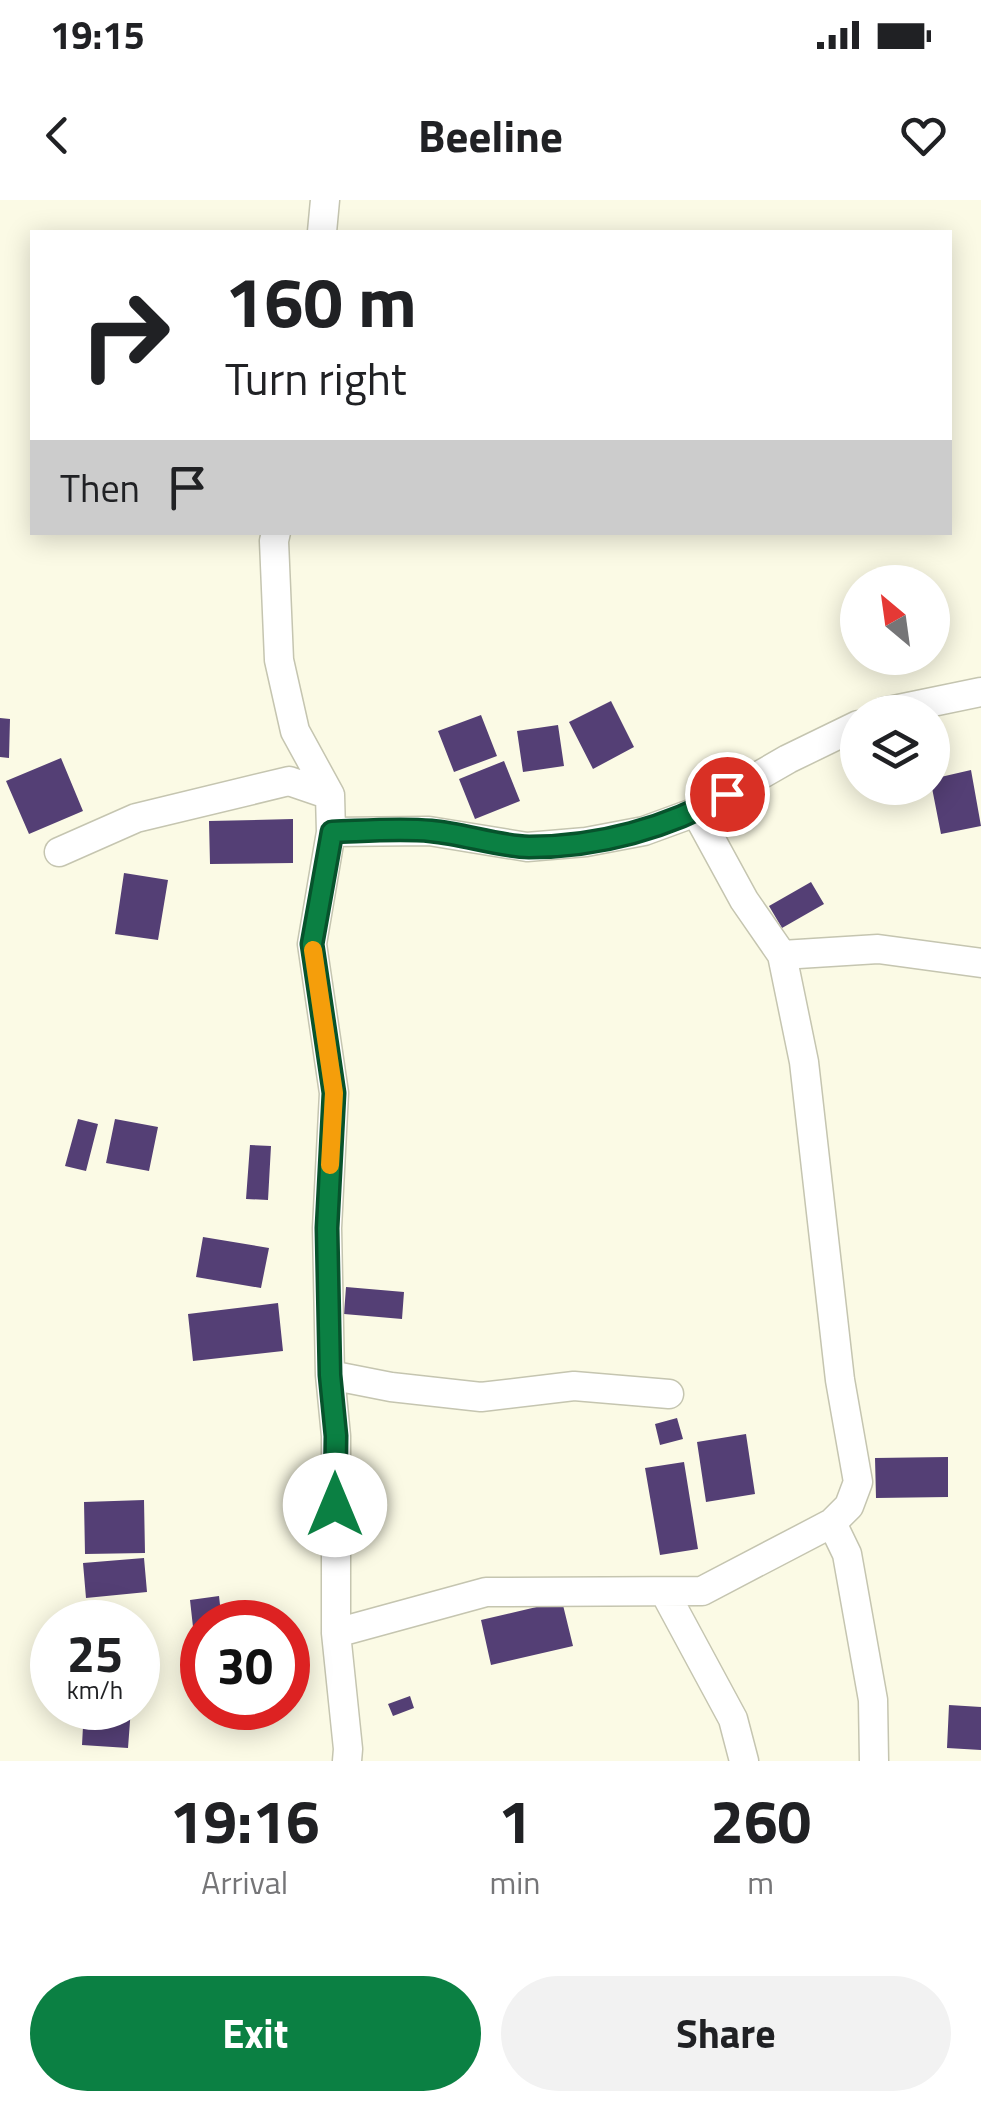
<!DOCTYPE html>
<html lang="en">
<head>
<meta charset="utf-8">
<style>
  body { margin:0; font-family:"Titillium Web",sans-serif; background:#f2f2f2; color:#202124; height:100vh; display:flex; flex-direction:column; font-size:38px; white-space:nowrap }
  * { box-sizing:border-box; margin:0 }
  p { font-size:32px; color:#757577 }
  .icon { flex:none; width:55px; height:55px; fill:none; stroke:currentColor; stroke-width:2; stroke-linecap:round; stroke-linejoin:round }
  .map { position:relative; height:1561px; overflow:hidden }
  .details { display:flex; flex-direction:column; background:#fff; flex:1 }
  .details>* { flex:none }
  .top-card { position:absolute; left:30px; top:30px; width:922px; height:305px; border-radius:0px; box-shadow:0 5px 25px #0003; background:#fff; color:#202124; overflow:hidden }
  .needle { width:65px; rotate:331deg }
  .fabs { position:absolute; left:840px; top:365px; display:grid; gap:20px }
  .fabs a { display:grid; place-items:center; width:110px; height:110px; border-radius:50%; background:#fff; box-shadow:0 5px 25px #0003; font-size:50px }
  .speed { position:absolute; left:30px; top:1400px; display:flex; gap:20px; font-size:50px; font-weight:700; text-align:center }
  .speed>* { display:grid; place-content:center; width:130px; height:130px; border-radius:50%; background:#fff; box-shadow:0 5px 25px #0003; line-height:1 }
  .speed small { font-size:25px; font-weight:400 }
  .speed .limit { border:15px solid #d22; background:#fff; color:#111 }
  .pin { position:absolute; display:grid; place-items:center; width:85px; height:85px; color:#fff; margin:-42px; border:5px solid #fff; border-radius:50%; box-shadow:0 2px 10px #0007 }
  .me { position:absolute; width:110px; margin:-55px; rotate:0deg; stroke-linejoin:round; filter:drop-shadow(0 0 8px #0008) }
  .turn { display:flex; align-items:center; gap:35px; height:210px; padding:0 30px; font-size:45px }
  .turn .icon { width:130px; height:130px; stroke-width:2.5 }
  .turn b { display:block; font-size:70px; line-height:85px }
  .then { display:flex; align-items:center; height:95px; padding:0 30px; background:#0003; gap:20px; font-size:38px }
  .eta { display:flex; justify-content:space-evenly; align-items:center; height:170px; text-align:center }
  .eta b { font-size:60px; font-weight:700; line-height:70px }
  .action { display:flex; gap:20px; margin-top:auto; padding:20px 30px }
  .action a { flex:1; height:115px; border-radius:60px; background:#0b8043; color:#fff; font-size:40px; font-weight:700; line-height:115px; text-align:center }
  .action a+a { background:#f2f2f2; color:#202124 }
  .status { display:flex; justify-content:space-between; align-items:center; height:70px; padding:0 50px; background:#fff; direction:ltr }
  .status svg { height:28px; fill:currentColor }
  header { display:flex; justify-content:space-between; align-items:center; height:130px; padding:0 30px; background:#fff; font-size:45px; font-weight:700 }
  .map>svg:first-child { display:block }
  .building { fill:#543f75 }
  .lines { fill:none; stroke-linecap:round; stroke-linejoin:round }
  .street-casing { stroke:#c5c5b0; stroke-width:31 }
  .street { stroke:#fff; stroke-width:28 }
  .route-casing { stroke:#07532c; stroke-width:25 }
  .route { stroke:#0b8043; stroke-width:18 }
  .slow { stroke:#f59e0b; stroke-width:18 }
</style>
</head>
<body>
<div class="status"><b>19:15</b><svg viewBox="0 0 49 12"><path d="M0 12V9h3v3zM5 12V6h3v6zM10 12V3h3v9zM15 12V0h3v12zM26 1h20v11H26zM47 4h2v5h-2z"/></svg></div>
<header><svg class="icon" aria-label="back" viewBox="0 0 24 24"><path d="M15 5l-7 7 7 7"/></svg>Beeline<svg class="icon" aria-label="heart" viewBox="0 0 24 24"><path d="M12 20l-8-8c-3-5 5-10 8-4 3-6 11-1 8 4z"/></svg></header>
<div class="map">
<svg width="981" height="1561" viewBox="0 0 981 1561">
  <rect width="100%" height="100%" fill="#fbfae5"/>
  <path class="building" d="M611 501 634 547 593 569 569 522Z
    M481 515 497 556 454 572 438 531Z
    M0 518 10 519 9 558 0 557Z
    M558 525 564 566 523 572 517 531Z
    M61 558 83 611 29 634 6 581Z
    M504 561 520 601 475 619 459 579Z
    M971 570 981 626 941 634 932 588V579Z
    M293 619V663L210 664 209 621Z
    M124 673 168 680 158 740 115 734Z
    M811 682 824 704 782 728 769 706Z
    M78 919 98 924 86 971 65 966Z
    M115 919 158 927 149 971 106 963Z
    M250 945 271 946 268 1000 246 999Z
    M203 1037 269 1048 261 1088 196 1077Z
    M346 1087 404 1092 402 1119 344 1114Z
    M278 1103 283 1151 193 1161 188 1114Z
    M677 1218 683 1239 660 1245 655 1224Z
    M746 1234 755 1294 706 1302 697 1242Z
    M948 1257V1297L876 1298 875 1258Z
    M684 1262 698 1349 660 1355 645 1268Z
    M144 1300 145 1353 85 1354 84 1302Z
    M144 1358 147 1392 86 1398 83 1363Z
    M219 1396 222 1422H202V1453L196 1454 190 1400Z
    M562 1401 573 1446 491 1465 481 1420Z
    M410 1496 414 1508 393 1516 388 1504Z
    M949 1505 981 1507V1550L947 1548Z
    M84 1508H131L128 1548 82 1545Z"/>
  <g class="lines">
    <defs>
      <path id="street" d="M322 32 325 0
        M276 332 274 341 279 460 295 531 330 595 331 632 312 744 334 893 327 1028 330 1175 336 1236V1433L348 1549 347 1561
        M884 512 981 492
        M696 612 744 700 782 755 878 749 981 763
        M331 632 429 631 527 647 586 642 644 631 696 612 788 559 858 525
        M59 652 136 618 289 581 330 595
        M330 1175 391 1187 481 1197 574 1186 669 1194
        M832 1323 847 1354 873 1500 874 1561
        M665 1393 733 1519 744 1561
        M336 1433 486 1392 702 1391 832 1323 849 1306 858 1282 840 1180 804 862 782 755"/>
    </defs>
    <use href="#street" class="street-casing"/>
    <use href="#street" class="street"/>
  </g>
  <g class="lines">
    <defs>
      <path id="route" d="M335 1305 336 1236 330 1175 327 1028 334 893 312 744 332 632C364 631 399 628 431 631 464 634 497 646 529 647 598 647 668 628 727 594"/>
    </defs>
    <use href="#route" class="route-casing"/>
    <use href="#route" class="route"/>
    <path class="slow" d="M313 750 334 893 330 965"/>
  </g>
</svg>
<div class="fabs">
<a><svg class="needle" viewBox="-14 -14 28 28"><path d="M0-13l5 13h-10z" fill="#e53935"/><path d="M0 13l5-13h-10z" fill="#757577"/></svg></a>
<a><svg class="icon" aria-label="layers" viewBox="0 0 24 24"><path d="M12 4l9 5-9 5-9-5zM3 14l9 5 9-5"/></svg></a>
</div>
<div class="speed"><div>25<small>km/h</small></div><div class="limit">30</div></div>
<div class="pin" style="left:727px;top:594px;background:#d93025"><svg class="icon" aria-label="arrive" viewBox="0 0 24 24"><path d="M6 21V4h12l-3 4 3 4H6"/></svg></div>
<svg class="me" style="left:335px;top:1305px" viewBox="-20 -20 40 40"><circle r="19" fill="#fff"/><path d="M0-13L10 11 0 6-10 11z" fill="#0b8043"/></svg>
<div class="top-card">
<div class="turn"><svg class="icon" aria-label="right" viewBox="0 0 24 24"><path d="M7 20v-9h11M14 6l5 5-5 5"/></svg><div><b>160 m</b>Turn right</div></div>
<div class="then">Then<svg class="icon" aria-label="arrive" viewBox="0 0 24 24"><path d="M6 21V4h12l-3 4 3 4H6"/></svg></div>
</div>
</div>
<section class="details">
<div class="eta">
<div><b>19:16</b><p>Arrival</p></div>
<div><b>1</b><p>min</p></div>
<div><b>260</b><p>m</p></div>
</div>
<div class="action"><a>Exit</a><a>Share</a></div>
</section>
</body>
</html>
